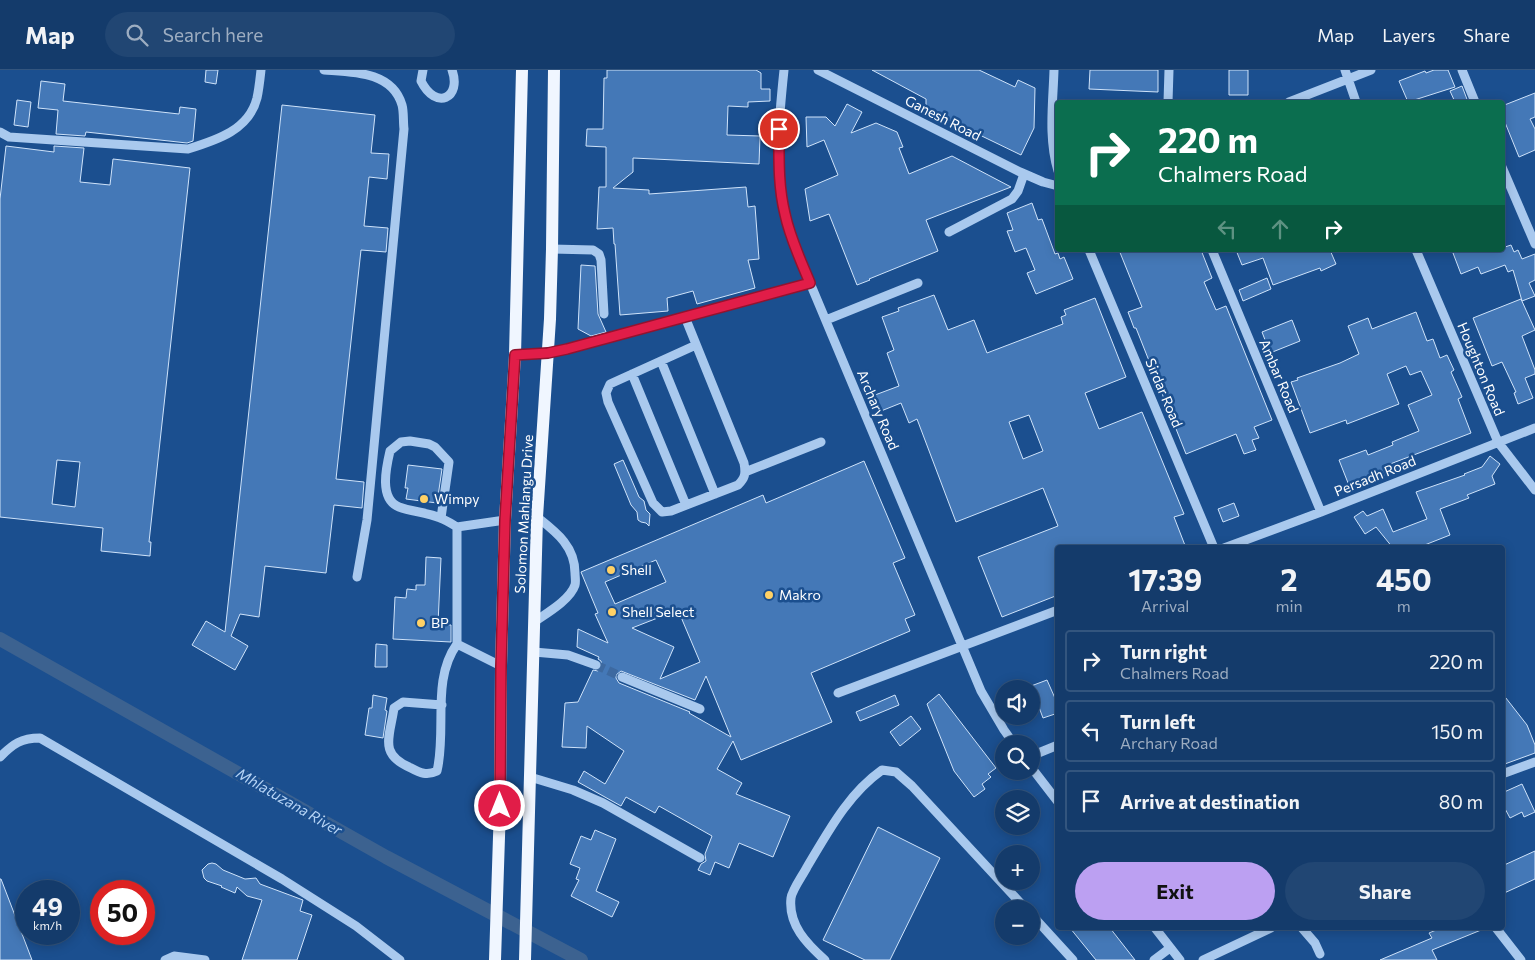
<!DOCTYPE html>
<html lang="en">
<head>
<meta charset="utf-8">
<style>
  body { margin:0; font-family:Commissioner,sans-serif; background:#214673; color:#f1f3f6; height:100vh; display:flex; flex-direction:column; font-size:19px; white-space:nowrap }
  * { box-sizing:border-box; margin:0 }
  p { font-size:16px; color:#9dadc1 }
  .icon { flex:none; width:28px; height:28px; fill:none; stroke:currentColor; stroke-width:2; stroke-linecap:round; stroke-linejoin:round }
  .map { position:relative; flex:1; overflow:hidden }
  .drawer { position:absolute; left:1055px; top:475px; width:450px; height:385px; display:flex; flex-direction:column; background:#143b6b; border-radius:5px; box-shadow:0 2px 12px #0003,0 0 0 1px #33557e }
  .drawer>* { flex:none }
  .top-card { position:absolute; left:1055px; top:30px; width:450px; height:152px; border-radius:5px; box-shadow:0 2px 12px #0003,0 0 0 1px #33557e; background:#0b6e4f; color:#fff; overflow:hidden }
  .tools { position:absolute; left:995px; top:610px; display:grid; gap:10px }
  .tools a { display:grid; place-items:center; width:45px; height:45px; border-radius:50%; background:#143b6b; box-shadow:0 2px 12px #0003,0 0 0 1px #33557e; font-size:25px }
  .speed { position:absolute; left:15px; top:810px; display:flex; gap:10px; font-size:25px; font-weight:700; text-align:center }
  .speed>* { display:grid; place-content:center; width:65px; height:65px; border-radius:50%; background:#143b6b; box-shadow:0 2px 12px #0003,0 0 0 1px #33557e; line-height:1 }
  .speed small { font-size:12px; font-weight:400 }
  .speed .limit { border:8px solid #d22; background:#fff; color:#111 }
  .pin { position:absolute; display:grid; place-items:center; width:42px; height:42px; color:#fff; margin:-21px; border:2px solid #fff; border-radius:50%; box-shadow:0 1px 5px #0007 }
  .me { position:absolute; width:55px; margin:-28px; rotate:0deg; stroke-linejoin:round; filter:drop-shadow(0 0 4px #0008) }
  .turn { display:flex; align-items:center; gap:18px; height:105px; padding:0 20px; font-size:22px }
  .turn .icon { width:65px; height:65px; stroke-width:2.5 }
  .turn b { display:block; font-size:35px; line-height:42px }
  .lanes { display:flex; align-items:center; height:48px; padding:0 20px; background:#0003; justify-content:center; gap:25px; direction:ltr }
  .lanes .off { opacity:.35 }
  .eta { display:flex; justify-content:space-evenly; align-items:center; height:85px; text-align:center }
  .eta b { font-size:30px; font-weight:700; line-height:35px }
  .primary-button { display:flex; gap:10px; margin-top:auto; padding:10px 20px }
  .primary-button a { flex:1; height:58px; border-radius:30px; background:#bca0f2; color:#111; font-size:20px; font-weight:700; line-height:58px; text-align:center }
  .primary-button a+a { background:#214673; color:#f1f3f6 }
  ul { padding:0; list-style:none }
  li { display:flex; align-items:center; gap:15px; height:62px; margin:0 10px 8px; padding:0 10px; border:2px solid #33557e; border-radius:5px }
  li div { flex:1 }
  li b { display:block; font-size:19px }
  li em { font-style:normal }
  header { display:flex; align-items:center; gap:30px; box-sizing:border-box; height:70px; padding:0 25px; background:#143b6b; border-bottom:1px solid #33557e }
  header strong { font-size:24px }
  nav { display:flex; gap:28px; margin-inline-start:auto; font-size:18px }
  .search { width:350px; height:45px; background:#214673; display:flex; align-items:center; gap:12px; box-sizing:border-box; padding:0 18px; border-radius:28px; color:#9dadc1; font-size:19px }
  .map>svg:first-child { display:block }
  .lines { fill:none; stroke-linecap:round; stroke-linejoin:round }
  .canal { stroke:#3c6290; stroke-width:14 }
  .building { fill:#4478b7; stroke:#cfe3fa; fill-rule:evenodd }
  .minor-tunnel { stroke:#3d69a0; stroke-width:9; stroke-dasharray:9 4.5; stroke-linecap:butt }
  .minor { stroke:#a9c9ee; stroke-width:9 }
  .major { stroke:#f0f6ff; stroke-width:12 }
  .route-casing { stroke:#92132f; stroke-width:12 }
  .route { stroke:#e11d48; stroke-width:9 }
  .poi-dot { fill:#ffd166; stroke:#1b4f8f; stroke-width:2 }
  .labels { text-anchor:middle; stroke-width:5; stroke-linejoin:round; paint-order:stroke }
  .street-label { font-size:14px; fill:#fff; stroke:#1b4f8f }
  .poi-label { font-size:14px; fill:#fff; stroke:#1b4f8f; text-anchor:start }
  .water-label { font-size:15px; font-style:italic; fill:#b5d3f5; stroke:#1b4f8f }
</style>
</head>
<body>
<header>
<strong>Map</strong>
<div class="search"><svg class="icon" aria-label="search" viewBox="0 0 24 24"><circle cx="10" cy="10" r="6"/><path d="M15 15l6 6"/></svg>Search here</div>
<nav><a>Map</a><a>Layers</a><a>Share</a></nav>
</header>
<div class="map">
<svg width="1535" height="890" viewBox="0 0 1535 890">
  <rect width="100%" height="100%" fill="#1b4f8f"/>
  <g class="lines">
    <path class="canal" d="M0 569 386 787 581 890"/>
  </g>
  <path class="building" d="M206 0H218L216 14 205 12Z
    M607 0H756L761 3V19H770V31L748 32V37L728 36 727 65 760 66 759 94 633 88V102L613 118 649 120V124L746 117 748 137 755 136 759 189 748 190 755 218 697 234 693 221 667 228 668 241 620 245 615 174H614L613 158 597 159 599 117H606V77L586 76 587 59H603L604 8H607Z
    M872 0H979L1015 17 1018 10 1035 18 1034 58 1021 85 926 39V29Z
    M1090 0H1158V22L1089 19Z
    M1229 0H1248V25H1229Z
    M1434 0H1448L1455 17 1408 32 1399 11 1425 1 1426 3Z
    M41 11 65 14 63 31 179 44 180 37 196 39 193 71 187 73 169 71 86 62 85 66 56 64 58 40 38 38Z
    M1462 16 1468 32H1455L1450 21Z
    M1535 23V47L1530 49 1535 59V80L1519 87 1502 45V36Z
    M17 30 31 32 28 57 14 55Z
    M847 34 862 42 851 63 876 53 897 62 903 77 899 78 909 104 952 86 1011 117 926 150 938 181 869 209 870 210 857 215 829 144 810 151 805 119 838 105 824 70 807 77 806 47H826L835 56Z
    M282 35 375 45 371 83 389 84 387 109 369 107 364 156 388 158 386 182 361 180 336 409 364 412 362 438 334 435 326 503 265 496 259 547 240 544 231 566 248 576 235 600 192 575 206 551 225 562Z
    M6 76 54 82V76L84 78 80 112 110 115 113 89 190 98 149 472H151L150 486 101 481 103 458 0 447V129ZM57 390 80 392 75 437 52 434Z
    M1032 133 1038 150 1042 149 1055 184 1058 183 1060 189 1064 187 1073 209 1036 224 1027 203 1035 200 1026 178 1015 182 1007 161 1013 160 1007 143Z
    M1511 175 1514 182 1518 180 1522 189 1535 184V210L1529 213 1535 226 1522 231 1513 200 1508 202 1505 195 1481 204 1478 197 1461 204 1453 183 1460 180H1502V178Z
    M1119 180H1201L1212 208 1204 212 1216 240 1226 236 1272 350 1254 357 1259 368 1252 370 1256 380 1244 384 1236 364 1186 384 1136 258H1134L1128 242 1142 237Z
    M1236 180H1330L1336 194 1321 201 1320 198 1273 215 1263 188 1242 195Z
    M581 195 595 196 598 244 606 262 591 266 578 259Z
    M1267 208 1271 219 1243 231 1239 220Z
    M934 225 948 260 974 250 987 283 1063 254 1061 247 1066 245 1064 240 1095 228 1126 307 1085 323 1099 359 1142 342 1184 444 1174 447 1186 478H1058V525L1002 547 978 487 1058 456 1043 418 956 452 917 349 909 353 901 333 881 341 875 325 899 316 887 283 894 280 882 247 899 241 898 238ZM1029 345 1043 381 1023 389 1009 352Z
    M1521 229 1535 260 1522 266 1535 300V304L1525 308 1533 328 1518 334 1514 323 1516 322 1502 292 1492 296 1473 248Z
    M1416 242 1427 271 1433 269 1440 288 1447 285 1454 300 1451 302 1462 327 1458 329 1471 363 1385 396 1388 404 1350 418 1339 390 1366 380 1368 385 1393 375 1392 372 1419 361 1408 335 1432 325 1421 301 1410 305 1406 296 1387 304 1399 334 1347 354 1346 350 1310 363 1291 312 1298 310 1297 308 1340 293 1359 284 1348 256 1368 248 1372 259Z
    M1292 250 1300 271 1270 283 1262 262Z
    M1490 386 1500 394 1492 406 1495 414 1467 425 1469 428 1440 439 1450 465 1417 478H1393L1376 457 1365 464 1354 447 1363 441 1367 446 1383 439 1393 462 1427 449 1416 422 1465 405 1464 404 1482 397Z
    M623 390 639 427 644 431 646 440 650 444 649 456 646 453 641 452 638 450 637 442 631 435 614 394Z
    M864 391 905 488 893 493 915 545 905 549 910 561 811 603 832 652 741 690 733 671 717 699 742 713 736 724 790 746 773 787 739 773 729 798 715 792 710 805 698 800 701 794 706 791 705 784 712 766 659 736 655 743 626 727 621 736 578 712 584 701 605 714 624 681 587 656 586 678 562 677 565 633 578 632 593 600 598 601 602 597 601 591 598 589 599 587 577 577 578 559 608 573 595 544 598 543 581 502 763 425 766 433ZM656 490 666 512 615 534 605 512ZM678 540 700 592 660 609 674 577 632 558ZM621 601 695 630 706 606 731 667 689 643 690 642 619 613 616 608V605Z
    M408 395 442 399 437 433 406 429 408 418H405Z
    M1234 433 1239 446 1223 452 1218 439Z
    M426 487 441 488 438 554 451 555V572L393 569 395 527 406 528 407 519 416 520V515H425Z
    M376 574 387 575V597H375Z
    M1047 610 1058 635V643L1043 648 1037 632 1031 634V616Z
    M1502 623 1527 655 1535 675V683L1502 695Z
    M939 624 996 698 988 704 991 707 982 714 985 719 974 727 954 701 927 634Z
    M373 625 387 628 385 640 387 641 383 668 365 665 369 638H372Z
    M895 625 899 635 860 651 856 642Z
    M911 646 921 659 900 676 890 662Z
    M1522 714 1535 742 1524 747 1522 742 1510 748 1502 733V723Z
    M878 757 940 788 890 890H865L823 870Z
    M595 760 616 769 596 821 619 832 612 847 571 826 579 810 576 809 580 798 570 794 581 766 591 770Z
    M1535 781V809L1502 824V796Z
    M212 793 216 794 223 800 245 809 256 808 260 814 303 830 300 841 312 845 297 890H242L262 830 247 826 237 817 235 823 221 817 222 816 207 811 204 808 202 800 208 794Z
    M0 809H1L32 890H0Z
    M1070 858H1110L1135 890H1096Z
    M1441 858H1486L1432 880 1437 890H1380L1432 868 1429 863Z"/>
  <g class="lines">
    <path class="minor-tunnel" d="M596 595 622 607"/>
    <path class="minor" d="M324 0C352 2 392 1 402 35 404 42 403 52 404 59L367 450 357 507
      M423 0 421 11C436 41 462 28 452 0
      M784 0C779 48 774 96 785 144 787 155 792 166 795 177L981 621 1004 660 1014 674
      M818 0 1020 102 1043 112 1058 116
      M1054 0C1053 33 1048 68 1058 101
      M1345 0 1356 32
      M1462 0 1475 32
      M1168 32 1169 0
      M1289 32 1371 0
      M0 62 9 67 188 79C217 70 249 60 257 28 259 19 260 9 261 0
      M1502 97 1535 174
      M949 162 1012 129 1018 121 1024 104
      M552 179 593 180 599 184 601 190 604 244
      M1089 180 1214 478
      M1212 180 1321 442
      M1416 180 1498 372 1535 420
      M685 247 744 393C746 404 745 408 738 415L671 441 662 442 653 433 608 332 606 323 610 314 696 275
      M826 250 918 213
      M515 285 548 283 567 279 810 213
      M661 291 715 424
      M632 304 686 435
      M745 402 821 372
      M441 448 449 392 435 377 429 374 410 371 401 372 390 381C386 398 379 429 399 437 412 442 427 442 440 448 446 450 452 454 457 457
      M1224 478 1321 442 1535 358
      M534 552C547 543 570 530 575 515 576 512 575 506 575 503 575 476 556 462 537 447
      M534 582 568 585 596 595
      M501 596 457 574V457L505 450
      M622 607 700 639
      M838 623 1058 540
      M442 635 403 632 394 638C390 667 378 684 411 698 420 703 427 706 437 701 447 660 431 610 457 574
      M1031 686 1058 675
      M0 687C13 674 21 668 40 668L282 809 356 856 400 890
      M1031 697 1058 732
      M1502 704 1535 692
      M530 707 573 720 603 733 700 788
      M1031 844 1073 890
      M1155 858 1180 890
      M1302 858 1315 873 1320 884
      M1496 858 1521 890
      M165 890 174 886 205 890
      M825 890C807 874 788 855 791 828 792 820 803 805 807 797 828 762 848 724 882 700L896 702 912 716 1026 839
      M1154 890 1170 878
      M1203 890 1271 858"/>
    <path class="major" d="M495 890 500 736 501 596 505 450 515 285 522 0
      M525 890 537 447 550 249 552 179 554 0"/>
  </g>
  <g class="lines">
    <defs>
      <path id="route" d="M500 736 501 596 505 450 515 285 548 283 567 279 810 213C801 191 790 168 785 144 778 116 779 88 779 59"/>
    </defs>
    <use href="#route" class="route-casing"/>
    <use href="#route" class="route"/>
  </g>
  <g class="poi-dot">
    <circle cx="424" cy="429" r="5"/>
    <circle cx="611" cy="500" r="5"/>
    <circle cx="769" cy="525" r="5"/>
    <circle cx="612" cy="542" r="5"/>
    <circle cx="421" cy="553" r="5"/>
  </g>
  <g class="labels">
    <g class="street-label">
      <text transform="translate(943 48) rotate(27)" y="5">Ganesh Road</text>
      <text transform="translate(1481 299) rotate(67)" y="5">Houghton Road</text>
      <text transform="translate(1279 306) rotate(67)" y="5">Ambar Road</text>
      <text transform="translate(1164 323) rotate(67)" y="5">Sirdar Road</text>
      <text transform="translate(878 340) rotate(67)" y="5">Archary Road</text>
      <text transform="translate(1375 406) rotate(-22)" y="5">Persadh Road</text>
      <text transform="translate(524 444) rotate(-87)" y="5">Solomon Mahlangu Drive</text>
    </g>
    <g class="poi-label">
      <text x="434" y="434">Wimpy</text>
      <text x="621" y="505">Shell</text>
      <text x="779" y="530">Makro</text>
      <text x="622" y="547">Shell Select</text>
      <text x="431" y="558">BP</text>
    </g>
    <g class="water-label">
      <text transform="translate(289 732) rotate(30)" y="5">Mhlatuzana River</text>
    </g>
  </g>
</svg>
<div class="tools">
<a><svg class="icon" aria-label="sound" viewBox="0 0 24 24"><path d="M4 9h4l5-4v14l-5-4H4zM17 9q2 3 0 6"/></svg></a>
<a><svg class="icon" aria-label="search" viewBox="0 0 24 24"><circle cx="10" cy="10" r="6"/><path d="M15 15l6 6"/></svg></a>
<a><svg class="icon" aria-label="layers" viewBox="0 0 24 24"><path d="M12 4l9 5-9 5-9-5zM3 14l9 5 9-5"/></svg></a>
<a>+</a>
<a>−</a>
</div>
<div class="speed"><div>49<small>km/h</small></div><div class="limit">50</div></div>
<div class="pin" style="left:779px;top:59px;background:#d93025"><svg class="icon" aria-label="arrive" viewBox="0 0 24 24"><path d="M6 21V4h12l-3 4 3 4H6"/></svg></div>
<svg class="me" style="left:500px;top:736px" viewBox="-20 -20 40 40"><circle r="17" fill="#e11d48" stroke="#fff" stroke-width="3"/><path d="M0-11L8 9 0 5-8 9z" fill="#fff"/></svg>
<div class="top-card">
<div class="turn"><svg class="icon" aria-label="right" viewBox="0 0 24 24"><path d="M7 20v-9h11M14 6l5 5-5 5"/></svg><div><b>220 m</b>Chalmers Road</div></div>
<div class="lanes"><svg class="icon off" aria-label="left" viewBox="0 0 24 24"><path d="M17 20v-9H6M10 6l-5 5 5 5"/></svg><svg class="icon off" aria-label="ahead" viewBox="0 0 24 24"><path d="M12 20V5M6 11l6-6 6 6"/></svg><svg class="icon" aria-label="right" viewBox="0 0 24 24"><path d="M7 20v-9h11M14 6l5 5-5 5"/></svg></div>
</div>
<section class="drawer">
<div class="eta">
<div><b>17:39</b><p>Arrival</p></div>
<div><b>2</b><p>min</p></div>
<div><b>450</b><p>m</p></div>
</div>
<ul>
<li><svg class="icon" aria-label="right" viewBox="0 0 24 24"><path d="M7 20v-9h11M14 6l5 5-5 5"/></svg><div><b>Turn right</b><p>Chalmers Road</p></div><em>220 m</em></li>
<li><svg class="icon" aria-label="left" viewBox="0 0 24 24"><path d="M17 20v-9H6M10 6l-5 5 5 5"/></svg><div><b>Turn left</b><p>Archary Road</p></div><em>150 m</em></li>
<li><svg class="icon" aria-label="arrive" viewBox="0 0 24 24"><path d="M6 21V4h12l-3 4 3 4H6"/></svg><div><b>Arrive at destination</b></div><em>80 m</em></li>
</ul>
<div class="primary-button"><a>Exit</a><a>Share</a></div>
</section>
</div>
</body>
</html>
